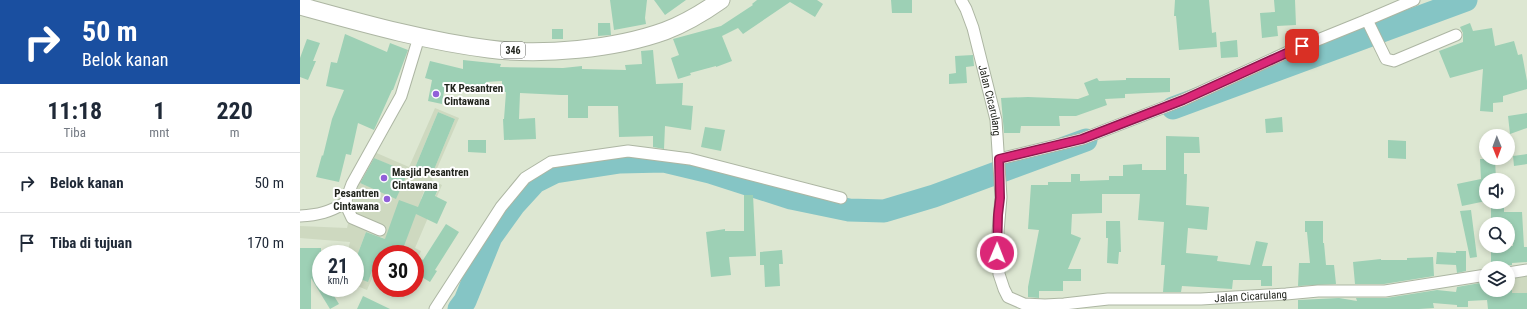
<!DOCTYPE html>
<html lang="id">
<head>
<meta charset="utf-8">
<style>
  body { margin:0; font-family:"Roboto Condensed",sans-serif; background:#f2f2f3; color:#1f2937; height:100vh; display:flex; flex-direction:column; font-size:15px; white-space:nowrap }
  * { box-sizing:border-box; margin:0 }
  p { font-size:13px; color:#747a83 }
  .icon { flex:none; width:22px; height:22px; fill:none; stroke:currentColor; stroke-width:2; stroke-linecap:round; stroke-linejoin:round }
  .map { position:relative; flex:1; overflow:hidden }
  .details { display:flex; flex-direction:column; background:#fff; width:300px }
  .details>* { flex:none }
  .banner { background:#1a4fa0; color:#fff; overflow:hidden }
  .needle { width:26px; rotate:179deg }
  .buttons { position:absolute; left:1179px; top:129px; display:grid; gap:8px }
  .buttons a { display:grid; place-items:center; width:36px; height:36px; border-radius:50%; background:#fff; box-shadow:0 2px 6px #0003; font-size:20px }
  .speed { position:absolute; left:12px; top:245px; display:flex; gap:8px; font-size:20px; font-weight:700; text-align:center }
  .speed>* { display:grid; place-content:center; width:52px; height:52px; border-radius:50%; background:#fff; box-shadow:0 2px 6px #0003; line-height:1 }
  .speed small { font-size:10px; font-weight:400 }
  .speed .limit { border:6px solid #d22; background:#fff; color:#111 }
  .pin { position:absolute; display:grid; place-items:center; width:34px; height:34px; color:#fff; margin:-17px; border-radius:8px; box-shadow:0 2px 6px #0006 }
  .me { position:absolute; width:44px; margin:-22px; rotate:1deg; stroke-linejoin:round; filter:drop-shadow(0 0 3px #0008) }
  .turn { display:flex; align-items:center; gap:14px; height:84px; padding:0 16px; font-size:18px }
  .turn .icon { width:52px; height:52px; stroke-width:2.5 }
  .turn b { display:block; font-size:28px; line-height:34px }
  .eta { display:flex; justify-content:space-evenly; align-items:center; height:68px; text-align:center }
  .eta b { font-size:24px; font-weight:700; line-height:28px }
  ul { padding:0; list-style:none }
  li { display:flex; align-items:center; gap:12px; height:60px; padding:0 16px; border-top:1px solid #e0e1e3 }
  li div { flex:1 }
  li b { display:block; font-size:15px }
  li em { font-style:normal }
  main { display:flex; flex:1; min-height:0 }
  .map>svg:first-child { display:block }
  .built { fill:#ced9c0; fill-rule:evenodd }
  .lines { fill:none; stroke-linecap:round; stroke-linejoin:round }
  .river { stroke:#85c5c5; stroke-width:23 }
  .building { fill:#9dd0b5 }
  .minor-casing { stroke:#adb6a3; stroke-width:13 }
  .primary-casing { stroke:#adb6a3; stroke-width:19 }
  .minor { stroke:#fff; stroke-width:11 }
  .primary { stroke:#fff; stroke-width:17 }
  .route-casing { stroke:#8e194d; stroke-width:10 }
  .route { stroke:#db2777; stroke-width:7 }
  .poi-dot { fill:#9160d9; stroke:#fff; stroke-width:1.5 }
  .labels { text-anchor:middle; stroke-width:4; stroke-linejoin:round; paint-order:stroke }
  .shield { fill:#fff; stroke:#646662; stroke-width:1 }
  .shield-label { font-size:10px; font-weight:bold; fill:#22251e }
  .poi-label { font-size:11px; font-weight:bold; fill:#22251e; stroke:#fff; text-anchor:start }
  .street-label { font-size:11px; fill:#22251e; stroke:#fff }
</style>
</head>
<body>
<main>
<section class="details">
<div class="banner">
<div class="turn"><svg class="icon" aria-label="right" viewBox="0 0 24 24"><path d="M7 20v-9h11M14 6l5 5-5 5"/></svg><div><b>50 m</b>Belok kanan</div></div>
</div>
<div class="eta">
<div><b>11:18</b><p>Tiba</p></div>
<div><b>1</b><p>mnt</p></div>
<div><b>220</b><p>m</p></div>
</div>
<ul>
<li><svg class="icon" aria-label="right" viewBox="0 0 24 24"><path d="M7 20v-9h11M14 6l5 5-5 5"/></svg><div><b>Belok kanan</b></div><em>50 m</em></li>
<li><svg class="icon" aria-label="arrive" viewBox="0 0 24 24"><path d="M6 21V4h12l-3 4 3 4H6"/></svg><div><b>Tiba di tujuan</b></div><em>170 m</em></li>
</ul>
</section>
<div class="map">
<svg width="1227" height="309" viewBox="0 0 1227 309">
  <rect width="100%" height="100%" fill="#dde7d2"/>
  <path class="built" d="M135 108 159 118 132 180 142 185 115 248 121 251 115 265V254H110L97 248 81 254V271L76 269 67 290 55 285V277L68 281 84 238 66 232 55 261V254H47L50 242 0 238V226L47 228 56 189 72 151 109 167ZM138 112 155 119 131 177 114 170ZM71 157 107 172 96 198 60 183ZM128 181 140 185 132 204 121 199Z
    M1208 274H1227V293L1198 294 1208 290Z"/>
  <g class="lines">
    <path class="river" d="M873 108 1166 0
      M159 309 165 301 191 237 214 205 235 182 255 172 320 162 364 161 410 172 491 198 549 210 584 211 634 196 786 140"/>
  </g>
  <path class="building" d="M310 0H347L345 18 346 24 314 30Z
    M354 0H386L365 15Z
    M457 0H517L523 4 515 17 490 2 443 34 438 28 422 36 432 61 416 67V66L390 73 391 75 378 79 371 58 379 55 373 39 421 26 453 5 452 4Z
    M591 0H612V13H592Z
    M875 0H909L912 33 916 32 917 47 879 50 876 16H874Z
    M974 0H995L996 25 977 26 978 36 962 38 960 13 975 12Z
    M298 23H310L311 35 298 36Z
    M1170 23 1173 31 1192 28 1195 46 1214 41 1218 55 1222 54 1227 81V89L1203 96V102L1193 103V112L1180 111 1183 69 1150 78 1139 51 1163 42V33L1160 27Z
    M252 29H263V39H252Z
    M45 34 87 52 90 43 108 50 93 90H92L74 130 58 123 51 155 46 154 39 182 16 177 22 155 23 156 32 119 44 90 26 86 31 62 37 63Z
    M7 39 20 43 13 61H16L8 80 0 77V58Z
    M937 40 938 57 921 58 920 42Z
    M353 50 356 84 383 83 382 105 393 106 391 130 365 126 364 149 353 147V136L319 137 318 106H288V118H268V95H261L220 93 219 119 235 118 236 139 204 140 203 119H204L206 92H202V81L186 82V90L169 88V86L168 88 145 85 142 104 128 101 132 80 125 78 130 61 163 69V60L201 64 200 67 263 68 282 66V69L326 70 325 65 342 64 341 51Z
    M673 55 674 66 666 67 667 83 649 84V74L656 73 655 56Z
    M797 78 799 81 826 80V78H870V92L825 94V98L805 99 807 105 776 116H759L760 126H721L720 133H704L701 98 728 97 778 99 789 95 784 83Z
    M138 112 155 119 131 177 114 170Z
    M1227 113V128L1210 134 1208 116Z
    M982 117 983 132 966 133 965 119Z
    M405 127 425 130 421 151 401 147Z
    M866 136 899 137 900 153H884V174H887L886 205 909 207 907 230 888 228 886 253 918 256 917 261 950 265 956 241 968 243 962 266H972V286H961V280H933L932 289 882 286 881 292H863L865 265H861L864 222 838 220 840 194H802V213L772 214 771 234 781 238 768 269H781V281H763V291H739V298L728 297V287L739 230 728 229 731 185H748V182H771V174H780V181L809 180V176H823V165L842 164V170H866Z
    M168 140H186V153L168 152Z
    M1088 140 1106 141V159L1088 158Z
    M1227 154V164L1214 166 1213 156Z
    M74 158 108 172 96 199 60 183Z
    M1180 159H1195L1196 180H1186V201L1162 206 1157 184 1181 179Z
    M129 181 140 185 135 196 147 202 137 224 116 214 101 254H78L68 282 55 277V261L66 232 85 239 99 200 118 207Z
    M444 195H453L456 256 429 257 431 275 411 277 406 232 425 229V231H444Z
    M1191 202H1204V212H1222L1224 247H1227V262L1212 263V265L1191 268V246H1213L1212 224H1191Z
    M1171 210 1177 257 1170 258 1160 211Z
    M806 221H820L821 252H819L818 264 807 263 808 238H806Z
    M1005 221H1023V243H1024L1026 265H1034L1036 284 998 286 999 263H1010L1007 232H1005Z
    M146 224 159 232 135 270 137 271 130 282 115 273V256L123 260Z
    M0 248H21V288H29L39 304 30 309 11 278V309H0Z
    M482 250 483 264H479L480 286 465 287 464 265H460V252Z
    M1156 251H1166V271L1157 273 1156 265 1136 264 1137 252 1156 253Z
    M1133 257 1134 276 1084 284H1055L1053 262 1081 259V260H1107V258Z
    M1180 283V285L1186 284V290H1212V293H1227V309H1188L1187 300 1168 301V307H1157V305L1133 303 1134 308 1119 309H998V300L1039 298 1057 301 1056 298H1086L1137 290 1156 292 1157 287Z
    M63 296 90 309H57Z"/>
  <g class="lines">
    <defs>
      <g id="minor">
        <path id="s1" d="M661 0 666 9 673 28 696 120 701 197 698 232 699 274 704 289 708 297 715 300 724 304 745 305 764 304 808 299H901L986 294 1018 291H1085L1186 275"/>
        <path d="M1067 20 1114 0"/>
        <path d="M699 159 782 139 883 100 988 52 1067 20 1086 59 1094 61 1156 35"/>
        <path d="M0 216C19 215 29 212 45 203"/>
        <path d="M80 230 52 218 45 203 52 184 101 96 119 37"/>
        <path d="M1208 273 1227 270"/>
        <path d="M135 309 201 207 225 178 251 162 328 151 390 159 541 198"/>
      </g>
      <path id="primary" d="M0 6C62 23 125 41 189 49 242 56 315 49 365 31 386 23 404 12 421 0"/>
    </defs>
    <use href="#minor" class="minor-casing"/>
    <use href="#primary" class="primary-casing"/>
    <use href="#minor" class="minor"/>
    <use href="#primary" class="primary"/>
  </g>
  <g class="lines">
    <defs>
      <path id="route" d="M697 253 698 215 700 198 699 159 782 139 883 100 1002 46"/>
    </defs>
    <use href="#route" class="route-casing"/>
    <use href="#route" class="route"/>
  </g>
  <g class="poi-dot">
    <circle cx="136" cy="94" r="4"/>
    <circle cx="84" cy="178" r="4"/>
    <circle cx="87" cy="199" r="4"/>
  </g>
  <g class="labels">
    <rect class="shield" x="201" y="42" width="24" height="16" rx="3"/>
    <g class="shield-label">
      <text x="213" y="54">346</text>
    </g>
    <g class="poi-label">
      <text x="144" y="92">TK Pesantren<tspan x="144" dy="13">Cintawana</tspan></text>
      <text x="92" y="176">Masjid Pesantren<tspan x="92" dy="13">Cintawana</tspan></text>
      <text x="79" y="197" text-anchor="end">Pesantren<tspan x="79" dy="13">Cintawana</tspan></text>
    </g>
    <g class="street-label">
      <text dy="4" stroke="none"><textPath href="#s1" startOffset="105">Jalan Cicarulang</textPath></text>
      <text dy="4" stroke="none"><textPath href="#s1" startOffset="549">Jalan Cicarulang</textPath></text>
    </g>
  </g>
</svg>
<div class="buttons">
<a><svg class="needle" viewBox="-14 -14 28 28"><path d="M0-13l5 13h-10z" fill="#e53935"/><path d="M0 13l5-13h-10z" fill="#747a83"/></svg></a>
<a><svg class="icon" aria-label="sound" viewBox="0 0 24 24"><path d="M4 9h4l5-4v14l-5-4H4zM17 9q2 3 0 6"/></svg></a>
<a><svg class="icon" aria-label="search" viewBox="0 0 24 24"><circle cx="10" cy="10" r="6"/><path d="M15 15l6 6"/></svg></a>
<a><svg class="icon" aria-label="layers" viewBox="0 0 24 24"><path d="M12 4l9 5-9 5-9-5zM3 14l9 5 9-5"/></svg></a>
</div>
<div class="speed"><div>21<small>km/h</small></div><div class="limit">30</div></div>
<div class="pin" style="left:1002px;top:46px;background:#d93025"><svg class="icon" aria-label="arrive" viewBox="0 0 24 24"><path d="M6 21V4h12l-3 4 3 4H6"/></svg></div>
<svg class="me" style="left:697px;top:253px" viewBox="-20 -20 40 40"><circle r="17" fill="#db2777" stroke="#fff" stroke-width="3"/><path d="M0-11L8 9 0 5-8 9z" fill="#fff"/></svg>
</div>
</main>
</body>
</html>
